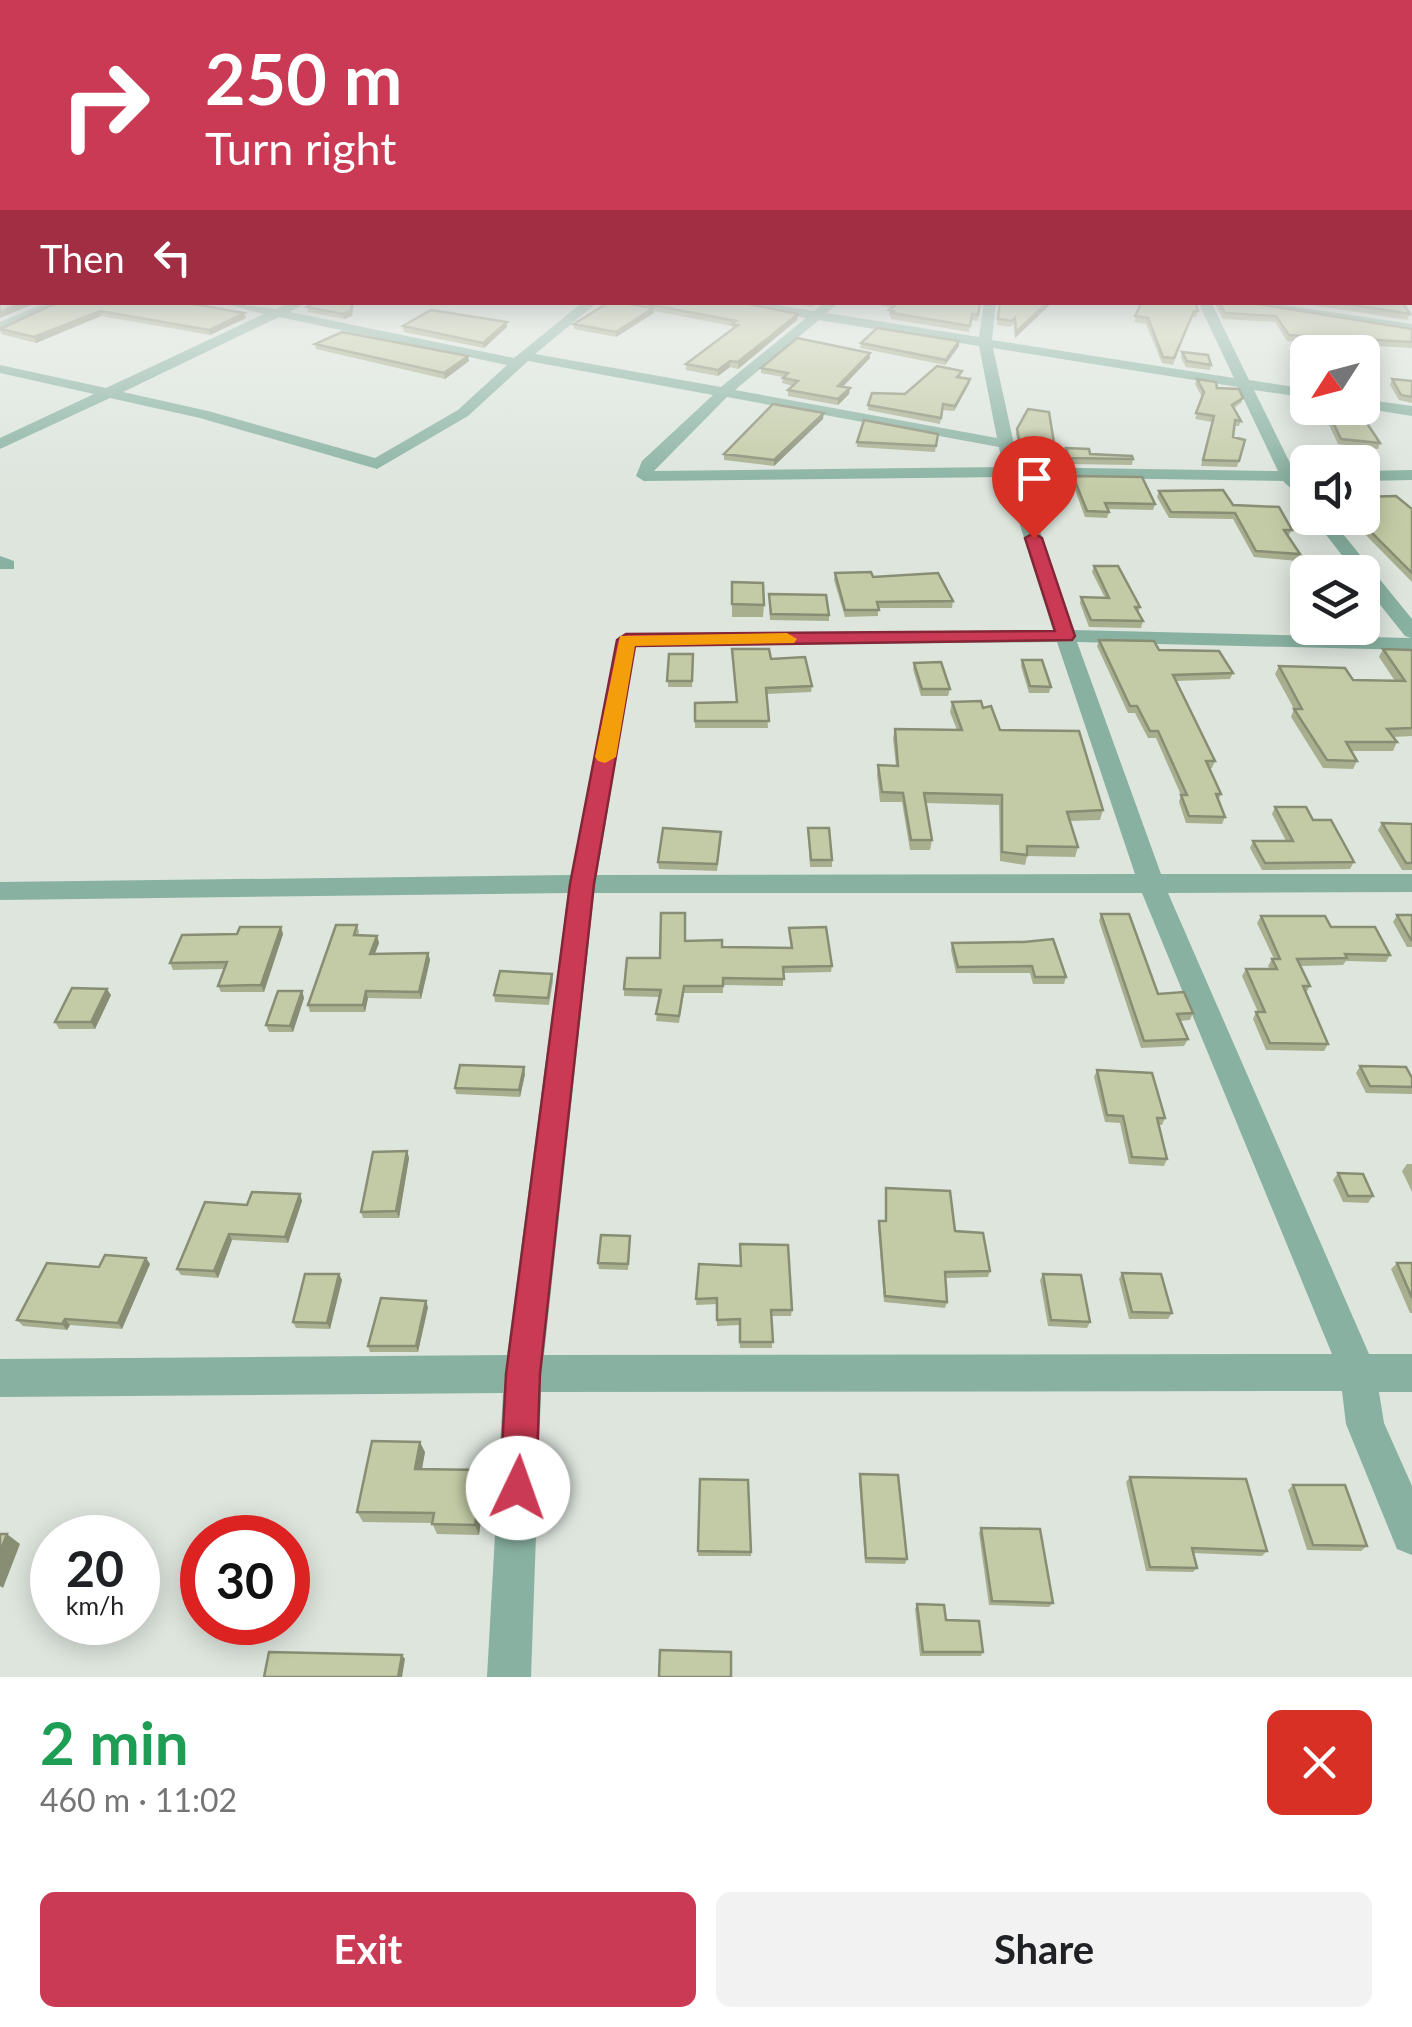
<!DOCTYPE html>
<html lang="en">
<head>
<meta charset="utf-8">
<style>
  body { margin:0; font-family:Lato,sans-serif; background:#f2f2f2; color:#202124; height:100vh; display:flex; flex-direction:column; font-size:38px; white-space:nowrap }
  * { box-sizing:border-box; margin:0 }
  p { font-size:32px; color:#757577 }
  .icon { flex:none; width:55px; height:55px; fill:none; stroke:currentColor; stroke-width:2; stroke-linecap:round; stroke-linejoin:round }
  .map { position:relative; height:1677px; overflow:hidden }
  .side { display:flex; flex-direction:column; background:#fff; flex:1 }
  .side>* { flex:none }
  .top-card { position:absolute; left:0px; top:0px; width:1412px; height:305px; box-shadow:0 5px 25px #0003; background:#cb3a54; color:#fff; overflow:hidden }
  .needle { width:65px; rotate:234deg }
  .tools { position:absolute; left:1290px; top:335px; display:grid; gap:20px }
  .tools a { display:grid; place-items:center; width:90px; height:90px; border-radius:15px; background:#fff; box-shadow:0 5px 25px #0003; font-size:50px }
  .speed { position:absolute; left:30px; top:1515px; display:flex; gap:20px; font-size:50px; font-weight:700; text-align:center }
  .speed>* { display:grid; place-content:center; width:130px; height:130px; border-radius:50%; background:#fff; box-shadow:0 5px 25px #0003; line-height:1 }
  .speed small { font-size:25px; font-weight:400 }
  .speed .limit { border:15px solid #d22; background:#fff; color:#111 }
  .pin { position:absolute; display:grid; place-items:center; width:85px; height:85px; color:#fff; margin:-102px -42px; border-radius:50% 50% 50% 0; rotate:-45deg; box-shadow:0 0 10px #0007 }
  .pin .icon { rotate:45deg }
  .me { position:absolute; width:110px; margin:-55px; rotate:3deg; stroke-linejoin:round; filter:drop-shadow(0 0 8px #0008) }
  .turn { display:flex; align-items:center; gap:35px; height:210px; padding:0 40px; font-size:45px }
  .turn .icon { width:130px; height:130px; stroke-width:2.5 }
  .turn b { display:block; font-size:70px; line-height:85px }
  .then { display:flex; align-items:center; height:95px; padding:0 40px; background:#0003; gap:20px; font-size:38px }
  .round { display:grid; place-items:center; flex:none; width:105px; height:105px; border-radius:15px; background:#f2f2f2 }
  .summary { display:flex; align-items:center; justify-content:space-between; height:170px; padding:0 40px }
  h1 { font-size:60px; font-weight:700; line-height:75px; color:#1e9e55 }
  .button { display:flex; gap:20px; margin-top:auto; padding:20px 40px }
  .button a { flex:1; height:115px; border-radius:15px; background:#cb3a54; color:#fff; font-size:40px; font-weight:700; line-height:115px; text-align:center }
  .button a+a { background:#f2f2f2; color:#202124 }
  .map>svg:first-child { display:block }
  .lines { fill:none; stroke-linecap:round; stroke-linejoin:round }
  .minor { fill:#88b1a1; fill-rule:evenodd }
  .wall { fill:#a8af8f }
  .shaded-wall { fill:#888e74 }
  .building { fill:#c3cba6; stroke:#888e74; stroke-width:2.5 }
  .route { fill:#cb3a54; stroke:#842637; stroke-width:2.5 }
  .slow { fill:#f59e0b }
</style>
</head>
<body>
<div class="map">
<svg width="1412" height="1677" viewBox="0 0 1412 1677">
  <rect width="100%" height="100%" fill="#dde5dd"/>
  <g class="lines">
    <path class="minor" d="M0 259 2 260V266L0 267Z
      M1410 292 1412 293V303L1410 302Z
      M49 302H67L0 331V322Z
      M218 302 276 309 290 302H307L290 312 514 358 583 302H598L535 354 721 387 806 318 725 302H758L814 311 825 302H839L827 313 979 337 984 302H996L992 340 1234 378 1198 302H1211L1249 380 1308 389V398L1254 390 1294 471H1308V481H1301L1308 489V505L1283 481 1022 477 1073 630 1411 638 1405 636 1362 582V572H1355L1313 518H1330L1412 619V650L1077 642 1161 874H1412V892L1168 893 1369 1354H1412V1392H1379L1384 1423 1412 1486V1555L1397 1549 1346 1424 1342 1391 541 1392 531 1677H487L503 1393 0 1397V1359L507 1355 568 893 0 900V882L571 875 619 636 1053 630 1005 477 644 481 636 476 642 461 713 395 528 361 468 416 377 469 200 418 110 398 0 449V438L94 394 0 373V365L106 388 264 314ZM279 317 507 365 458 410 375 458 208 411 123 392ZM819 320 979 346 997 438 735 390ZM993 348 1238 387 1278 471 1019 467ZM727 397 999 447 1003 467 654 471ZM1057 642 1135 874 597 875 635 646ZM594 893H1142L1332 1354 544 1355Z
      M1228 302H1264L1412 324V332Z
      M1362 399 1412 406V416L1362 408Z
      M1412 470V480L1362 481V471Z
      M0 556 14 561V569H0Z"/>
  </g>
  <path class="wall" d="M58 302 246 318 210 335 101 316 36 343 1 334 0 329Z
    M316 302H354L352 316 344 319 308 312 307 307Z
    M785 302H817L812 307Z
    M862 302H980L978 321 971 320 969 332 891 319V317L889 316V310L892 308Z
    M1000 302H1053L1015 338 1014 324 1010 327 997 325Z
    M1130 302H1195L1198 311 1196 317H1192L1173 365 1162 363 1146 324 1134 322 1142 303Z
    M1214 302H1246L1412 329V348L1287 341 1275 322 1223 319Z
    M1293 302H1402L1410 314 1407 320Z
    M647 304 798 314 797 320 738 369 730 367 718 376 686 370V364L732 329V326L654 311V313L616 337 574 329V324L647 307Z
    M507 322V327L484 348 404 332 403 326Z
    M959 341V346L945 365 860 348 861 343Z
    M315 344 469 361 445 379 316 349Z
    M1182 352 1211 365 1210 370 1186 367 1181 358Z
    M870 353V358L842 387 849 394 838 405 788 396V390L793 386 782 383 783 377 761 373V368Z
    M962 371 960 377 970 379 969 384 954 411 943 410 940 424 868 410V405L905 394Z
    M1197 379 1217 388 1243 398 1241 403 1234 408 1241 421 1239 426H1234L1233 437 1245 440 1237 467 1201 466 1212 422 1195 419 1202 397 1195 384Z
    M1392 379 1412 381V403L1399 400 1390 385Z
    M1321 408H1357L1380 443 1378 449 1338 444Z
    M823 419 774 466 724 460V454Z
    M1017 429 1055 449 1053 455 1020 454 1016 434Z
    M938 434 935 452 857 447V442Z
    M1066 448 1090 454 1133 459 1132 465 1068 464 1065 454Z
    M1073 476 1155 504 1153 510 1108 509 1109 512 1107 518 1085 517 1072 482Z
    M1159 491 1233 505 1292 530 1288 536 1300 554 1297 561 1254 557 1233 519 1169 518 1157 497Z
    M1362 497 1412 509V582L1349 518H1362Z
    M1094 566 1140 607 1138 613 1143 621 1141 628 1089 627 1080 603 1081 597 1105 598 1092 572Z
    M835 573 873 577 953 601 952 608H878V616L845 617 834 580Z
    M732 582 764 605 763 617H732Z
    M769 594 829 615V621L770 620Z
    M1099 640 1159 650 1233 673 1230 679 1176 681 1215 761 1212 768H1209L1221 794 1218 801 1225 817 1222 824 1186 823 1179 802 1181 795 1156 738H1148L1135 713H1128L1097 646Z
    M1383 649 1412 651V736L1393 737 1397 742 1393 751H1351L1357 761 1353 769 1323 768 1291 717 1294 709 1275 674 1279 666 1353 680 1395 681 1379 657Z
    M669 654H693L692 687H668Z
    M771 659 812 686 811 692 766 694 768 728H695V703L736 702Z
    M1022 660 1051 687 1049 693H1029L1021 666Z
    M914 663 950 689 948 696H921L913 669Z
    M952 702 983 708 1000 730 1103 810 1100 820 1070 821 1078 847 1075 857 1027 856 1025 865 1000 861 999 805 925 803 932 840 930 850H910L902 802H880L877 775 878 765 896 766 893 738 895 729 957 730 950 712Z
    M1275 807 1313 820 1354 862 1350 869 1262 870 1250 848 1253 841H1286L1272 814Z
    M1382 823 1412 824V870H1402L1378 830Z
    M808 828 832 860V867H810Z
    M721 839 717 871 659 869 658 862Z
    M1101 914 1158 994 1193 1013 1190 1020 1180 1021 1188 1039 1184 1046 1141 1048 1099 921Z
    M1397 915H1412V947H1407L1393 922Z
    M1261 916 1331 927 1390 955 1386 962 1346 961 1343 965 1300 966 1310 986 1306 993 1328 1044 1324 1051 1266 1050 1253 1019 1256 1012H1258L1242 976 1246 969H1270L1268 966 1272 959H1274L1257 923Z
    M357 925 359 932 358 935 377 936 379 943 375 954 428 953 430 960 421 999 368 998 365 1012H310L308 1005Z
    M281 927 283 934 264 992H221L218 986 224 969 173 970 170 963 237 934Z
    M789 928 832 966 831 972 783 973V986L723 985V993H684L679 1023 656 1021 659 997 624 996V989L685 941 722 947 791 948Z
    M952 943 1066 977 1064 984H1033L1030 973H956L951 950Z
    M552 974 553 981 549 1005 495 1002 494 995Z
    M302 991 304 998 293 1032H269L266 1025Z
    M111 995 95 1029H59L55 1022Z
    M1360 1066 1412 1078V1094L1366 1093 1356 1073Z
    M1097 1070 1165 1118 1162 1125H1159L1167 1159 1164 1166 1129 1164 1120 1123 1105 1122 1094 1077Z
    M525 1074 520 1097 456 1094 455 1088Z
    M407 1151 409 1158 399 1218H363L361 1212Z
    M1407 1164H1412V1192L1402 1171Z
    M1338 1173 1373 1196 1368 1203 1343 1202 1333 1180Z
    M886 1188 955 1231 990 1271 988 1277 946 1278 947 1302 945 1308 884 1302 878 1227 879 1221H885Z
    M300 1194 302 1201 288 1243 232 1240 218 1278 181 1275 177 1269 247 1205Z
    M630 1243 628 1270 599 1269 598 1263Z
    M146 1258 150 1264 122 1329 70 1325 67 1330 23 1326 17 1320 99 1267Z
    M1397 1263H1412V1313H1410L1391 1269Z
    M699 1264 792 1310 791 1316H771L772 1348H740L739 1325 717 1326V1304L696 1305Z
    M1122 1273 1172 1313 1168 1319H1129L1119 1279Z
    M339 1274 342 1280 330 1329 296 1328 293 1322Z
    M1043 1274 1090 1322 1087 1328 1048 1326 1040 1280Z
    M428 1307 418 1352H370L368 1346Z
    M425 1452 422 1469 483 1470 486 1481 479 1535 437 1534 432 1523 363 1522 357 1512Z
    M860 1474 907 1559 905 1564 865 1563 859 1480Z
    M1130 1477 1267 1551 1262 1556 1193 1553 1197 1568 1193 1572 1146 1571 1126 1482Z
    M700 1479 751 1552V1556H698Z
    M1293 1485 1367 1546 1361 1551 1307 1550 1288 1490Z
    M981 1528 1053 1603 1049 1607 989 1605 979 1533Z
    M917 1604 946 1620 983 1652 981 1656H920L915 1609Z"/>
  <path class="shaded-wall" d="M23 302H38L0 318V312Z
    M352 302H354L352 316 344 319 343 314Z
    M1048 302H1053L1015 338 1016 332Z
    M653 308 654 313 616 337V332Z
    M100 311 101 316 36 343 34 337Z
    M244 313 246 318 210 335 209 330Z
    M798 314 797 320 738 369V362Z
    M507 322V327L484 348 483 343Z
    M959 341V346L945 365 946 360Z
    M870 353V358L838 392V386Z
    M468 356 469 361 445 379 444 373Z
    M730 361V367L718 376V370Z
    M970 379 969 384 954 411 955 406Z
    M850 388 849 394 838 405V399Z
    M824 413 823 419 774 466V460Z
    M281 927 283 934 264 992 261 985Z
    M377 936 379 943 372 960 370 954Z
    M428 953 430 960 421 999 419 992Z
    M107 989 111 995 95 1029 91 1022Z
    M302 991 304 998 293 1032 290 1026Z
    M366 991 368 998 365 1012 363 1005Z
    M524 1067 525 1074 520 1097 519 1090Z
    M407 1151 409 1158 399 1218 396 1211Z
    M300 1194 302 1201 288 1243 285 1237Z
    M229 1234 232 1240 218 1278 214 1271Z
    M146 1258 150 1264 122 1329 118 1323Z
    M339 1274 342 1280 330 1329 327 1323Z
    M426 1301 428 1307 418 1352 416 1346Z
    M65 1319 70 1325 67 1330 62 1324Z
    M420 1442 425 1452 420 1479 415 1469Z
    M483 1470 486 1481 479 1535 475 1525Z
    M7 1534 20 1544 3 1588 0 1586V1552Z
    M402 1655 405 1659 402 1677H398Z"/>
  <path class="building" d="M1410 258H1412V285H1410Z
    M2 275V302H23L0 312V276Z
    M58 302H183L244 313 209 330 100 311 34 337 0 329Z
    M316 302H352L351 311 343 314 307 307Z
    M609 302H617L653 308 616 332 574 324Z
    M650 302H738L798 314 738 362 730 361 718 370 686 364 738 325 732 324 736 321 647 304Z
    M894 302H980L978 315 972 314 970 326 892 313 894 311 889 310 898 303Z
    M1000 302 1030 303 1048 302 1016 332 1015 318 1012 321 998 319Z
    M1142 302H1195L1198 311H1194L1174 358 1163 357 1148 318 1135 316Z
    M1219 302H1246L1412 329V342L1289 335 1276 316 1225 313Z
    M1334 302H1402L1410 314Z
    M431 310 507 322 483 343 403 326Z
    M877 328 959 341 946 360 861 343Z
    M342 332 468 356 444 373 315 344Z
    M797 338 870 353 838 386 850 388 838 399 788 390 798 381 783 378 788 373 761 368Z
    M1182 352 1208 355 1211 365 1187 361Z
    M937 366 962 371 957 377 970 379 955 406 943 404 941 418 868 405 872 393 905 394Z
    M1197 379 1216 382 1217 388 1239 389 1243 398 1232 405 1241 421 1235 420 1233 437 1245 440 1239 461 1203 460 1214 416 1196 413 1204 392Z
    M1392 379 1412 381V397L1401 395Z
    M773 404 824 413 774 460 724 454Z
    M1326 408H1357L1380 443 1341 439Z
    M1028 409 1049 412 1055 449 1021 448 1017 429Z
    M864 420 938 434 936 446 857 442Z
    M1066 448 1089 449 1090 454 1132 456 1133 459 1069 458Z
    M1073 476 1142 477 1155 504 1105 503 1109 512 1087 511Z
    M1223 490 1233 505 1279 507 1292 530H1284L1300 554 1256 551 1235 513 1171 512 1159 491Z
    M1396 496 1412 509V573L1357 518H1362V503H1367L1362 497Z
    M1094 566H1118L1140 607H1135L1143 621 1091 620 1081 597 1109 598Z
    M871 572 873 577 938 573 953 601 877 602 879 610H845L835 573Z
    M732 582 763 583 764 605 732 604Z
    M769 594 826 595 829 615 771 614Z
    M1099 640 1154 641 1159 650 1219 651 1233 673 1173 675 1215 761H1206L1221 794H1216L1225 817 1189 816 1181 795H1187L1158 731H1150L1137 706H1130Z
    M732 649H769L771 659 805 657 812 686 766 688 769 721H695V703L737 702Z
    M1383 649 1411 650 1412 651V728L1387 729 1397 742H1346L1357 761 1327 760 1294 709H1302L1279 666 1345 668 1353 680 1405 681Z
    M669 654H693L692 681H667Z
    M1022 660H1042L1051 687 1030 686Z
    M941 662 950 689H922L914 663Z
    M981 701 983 708 991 706 1000 730 1079 731 1103 810 1067 812 1078 847 1027 846V855L1002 852V795L924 793 932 840H911L903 793 882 792 878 765 898 766 895 729 962 730 952 702Z
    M1275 807H1306L1313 820H1331L1354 862 1265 863 1253 841H1293Z
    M1382 823 1412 824V863H1406Z
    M663 828 721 832 717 864 658 862Z
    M808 828H829L832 860H811Z
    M661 913H685V941L722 940V947L792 948 789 928 826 927 832 966 783 967 784 979 723 978V986H684L679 1016 656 1014 661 990 624 989 627 958H660Z
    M1101 914H1129L1158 994 1184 992 1193 1013 1177 1014 1188 1039 1144 1041Z
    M1397 915H1412V940H1411Z
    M1261 916H1325L1331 927H1375L1390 955 1345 954 1347 958 1297 959 1310 986H1303L1328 1044 1270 1043 1256 1012H1265L1246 969H1277L1272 959H1280Z
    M336 925H357L354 935 377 936 370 954 428 953 419 992 366 991 363 1005H308Z
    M240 927H281L261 985 218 986 227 962 170 963 182 935 237 934Z
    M1053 939 1066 977H1035L1032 966 958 967 952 943 1024 942Z
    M500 971 552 974 548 998 494 995Z
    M72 988 107 989 91 1022H55Z
    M278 991H302L290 1026 266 1025Z
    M460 1065 524 1067 519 1090 455 1088Z
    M1360 1066 1406 1067 1412 1078V1087L1370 1086Z
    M1097 1070 1152 1073 1165 1118H1157L1167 1159 1132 1157 1123 1116 1107 1115Z
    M407 1151 396 1211 361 1212 373 1152Z
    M1338 1173 1363 1174 1373 1196H1348Z
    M886 1188 950 1191 955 1231 983 1233 990 1271 945 1272 947 1302 885 1296 879 1221H886Z
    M252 1192 300 1194 285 1237 229 1234 214 1271 177 1269 205 1202 247 1205Z
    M601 1235 630 1236 628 1264 598 1263Z
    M740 1244 788 1245 792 1310H771L773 1342H740V1319L717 1320V1298L696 1299 699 1264 741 1266Z
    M105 1255 146 1258 118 1323 65 1319 62 1324 17 1320 47 1263 99 1267Z
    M1397 1263H1412V1298Z
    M1122 1273 1161 1274 1172 1313 1132 1312Z
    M305 1274H339L327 1323 293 1322Z
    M1043 1274 1081 1275 1090 1322 1051 1320Z
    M381 1298 426 1301 416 1346H368Z
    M372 1441 420 1442 415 1469 483 1470 475 1525 432 1524 434 1513 357 1512Z
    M860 1474 898 1475 907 1559 866 1558Z
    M1130 1477 1246 1479 1267 1551 1192 1548 1197 1568 1150 1567Z
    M700 1479 748 1480 751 1552 698 1551Z
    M1293 1485H1345L1367 1546 1313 1545Z
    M981 1528 1040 1529 1053 1603 992 1601Z
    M0 1534H7L0 1552Z
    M917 1604 944 1605 946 1620 979 1621 983 1652H923Z
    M660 1650 731 1652V1677H659Z
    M269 1652 402 1655 398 1677H264Z"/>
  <linearGradient id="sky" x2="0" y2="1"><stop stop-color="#8dc1e0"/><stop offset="0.52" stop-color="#f0f3f0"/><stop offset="1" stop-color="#f0f3f0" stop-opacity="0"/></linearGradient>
  <rect width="1412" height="493" fill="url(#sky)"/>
  <path class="route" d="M1034 533 1042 538 1075 636 1072 640 635 646 594 884 540 1374 536 1488 531 1500 518 1506 505 1500 500 1488 506 1374 570 884 617 640 626 634 1055 631 1025 538Z"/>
  <path class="slow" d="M787 633 797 639 794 643 635 646 616 757 605 763 598 761 595 757 620 636Z"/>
</svg>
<div class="tools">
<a><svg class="needle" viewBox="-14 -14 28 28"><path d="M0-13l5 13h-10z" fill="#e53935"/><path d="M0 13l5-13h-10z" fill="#757577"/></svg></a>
<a><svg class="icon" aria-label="sound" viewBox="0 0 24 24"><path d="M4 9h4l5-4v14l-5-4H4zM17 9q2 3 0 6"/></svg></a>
<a><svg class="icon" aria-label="layers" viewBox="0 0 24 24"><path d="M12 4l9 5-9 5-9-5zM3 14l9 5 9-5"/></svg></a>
</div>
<div class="speed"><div>20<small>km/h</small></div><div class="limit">30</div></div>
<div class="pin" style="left:1034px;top:538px;background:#d93025"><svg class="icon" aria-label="arrive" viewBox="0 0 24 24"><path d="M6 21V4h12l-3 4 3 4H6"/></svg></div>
<svg class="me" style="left:518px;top:1488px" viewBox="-20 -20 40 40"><circle r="19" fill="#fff"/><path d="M0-13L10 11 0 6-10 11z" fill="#cb3a54"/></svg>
<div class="top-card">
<div class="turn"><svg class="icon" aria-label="right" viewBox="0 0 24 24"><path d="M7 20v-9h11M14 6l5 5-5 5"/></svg><div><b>250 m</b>Turn right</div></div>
<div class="then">Then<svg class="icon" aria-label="left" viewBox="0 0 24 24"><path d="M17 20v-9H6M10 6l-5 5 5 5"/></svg></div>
</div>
</div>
<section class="side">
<div class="summary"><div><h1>2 min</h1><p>460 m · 11:02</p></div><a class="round" style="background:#d93025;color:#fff"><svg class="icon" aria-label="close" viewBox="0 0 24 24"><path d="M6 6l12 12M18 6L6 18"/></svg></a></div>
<div class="button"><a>Exit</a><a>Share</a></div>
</section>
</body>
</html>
